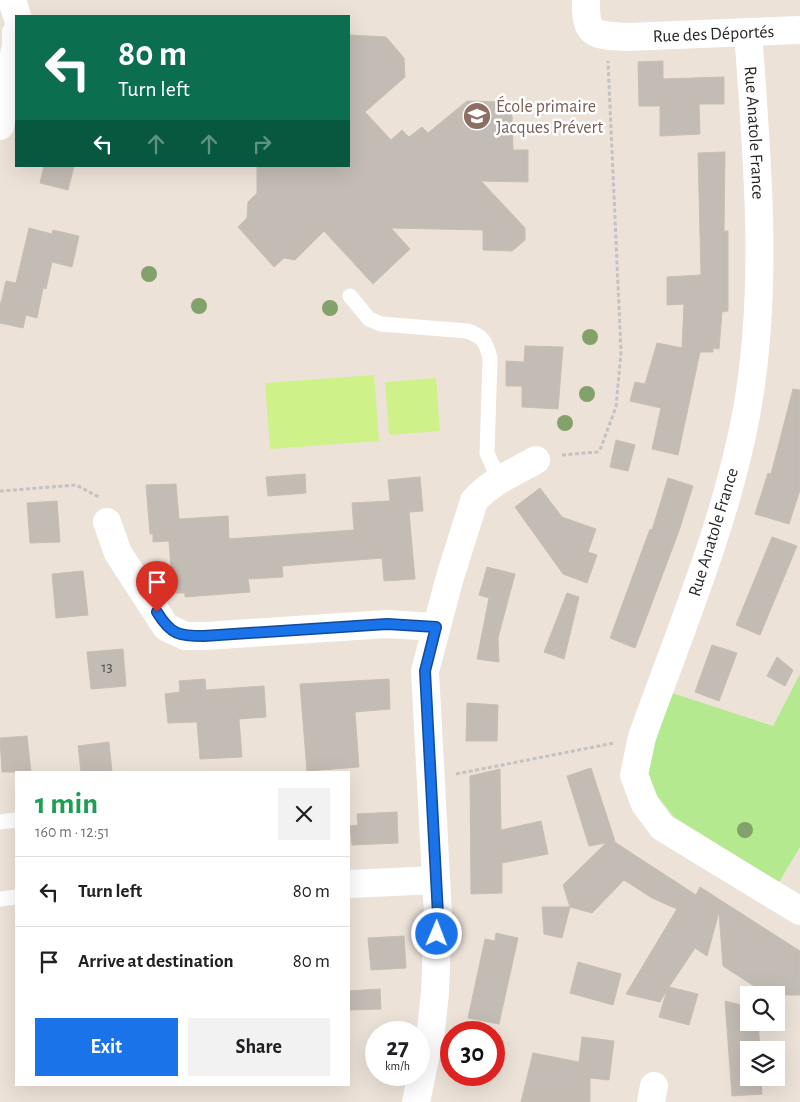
<!DOCTYPE html>
<html lang="en">
<head>
<meta charset="utf-8">
<style>
  body { margin:0; font-family:"Alegreya Sans",sans-serif; background:#f2f2f2; color:#202124; height:100vh; display:flex; flex-direction:column; font-size:19px; white-space:nowrap }
  * { box-sizing:border-box; margin:0 }
  p { font-size:16px; color:#757577 }
  .icon { flex:none; width:28px; height:28px; fill:none; stroke:currentColor; stroke-width:2; stroke-linecap:round; stroke-linejoin:round }
  .map { position:relative; flex:1; overflow:hidden }
  .details { position:absolute; left:15px; top:771px; width:335px; height:315px; display:flex; flex-direction:column; background:#fff; border-radius:0px; box-shadow:0 5px 20px #0002 }
  .details>* { flex:none }
  .guide { position:absolute; left:15px; top:15px; width:335px; height:152px; border-radius:0px; box-shadow:0 5px 20px #0002; background:#0b6e4f; color:#fff; overflow:hidden }
  .tools { position:absolute; left:740px; top:986px; display:grid; gap:10px }
  .tools a { display:grid; place-items:center; width:45px; height:45px; border-radius:0px; background:#fff; box-shadow:0 5px 20px #0002; font-size:25px }
  .speed { position:absolute; left:365px; top:1021px; display:flex; gap:10px; font-size:25px; font-weight:700; text-align:center }
  .speed>* { display:grid; place-content:center; width:65px; height:65px; border-radius:50%; background:#fff; box-shadow:0 5px 20px #0002; line-height:1 }
  .speed small { font-size:12px; font-weight:400 }
  .speed .limit { border:8px solid #d22; background:#fff; color:#111 }
  .pin { position:absolute; display:grid; place-items:center; width:42px; height:42px; color:#fff; margin:-51px -21px; border-radius:50% 50% 50% 0; rotate:-45deg; box-shadow:0 0 5px #0007 }
  .pin .icon { rotate:45deg }
  .me { position:absolute; width:55px; margin:-28px; rotate:1deg; stroke-linejoin:round; filter:drop-shadow(0 0 4px #0008) }
  .turn { display:flex; align-items:center; gap:18px; height:105px; padding:0 20px; font-size:22px }
  .turn .icon { width:65px; height:65px; stroke-width:2.5 }
  .turn b { display:block; font-size:35px; line-height:42px }
  .lanes { display:flex; align-items:center; height:48px; padding:0 20px; background:#0003; justify-content:center; gap:25px; direction:ltr }
  .lanes .off { opacity:.35 }
  .round { display:grid; place-items:center; flex:none; width:52px; height:52px; border-radius:0px; background:#f2f2f2 }
  .summary { display:flex; align-items:center; justify-content:space-between; height:85px; padding:0 20px }
  h1 { font-size:30px; font-weight:700; line-height:38px; color:#1e9e55 }
  .button { display:flex; gap:10px; margin-top:auto; padding:10px 20px }
  .button a { flex:1; height:58px; border-radius:0px; background:#1a73e8; color:#fff; font-size:20px; font-weight:700; line-height:58px; text-align:center }
  .button a+a { background:#f2f2f2; color:#202124 }
  ul { padding:0; list-style:none }
  li { display:flex; align-items:center; gap:15px; height:70px; padding:0 20px; border-top:1px solid #e0e0e0 }
  li div { flex:1 }
  li b { display:block; font-size:19px }
  li em { font-style:normal }
  .map>svg:first-child { display:block }
  .green { fill:#b5e98f }
  .pitch { fill:#cef289 }
  .building { fill:#c3bcb5; stroke:#c8beb2 }
  .lines { fill:none; stroke-linecap:round; stroke-linejoin:round }
  .path { stroke:#c3c3c3; stroke-width:3; stroke-dasharray:4 2.5; stroke-linecap:butt }
  .service { stroke:#fff; stroke-width:15 }
  .minor { stroke:#fff; stroke-width:28 }
  .tree { fill:#83a16b }
  .route-casing { stroke:#114b97; stroke-width:12 }
  .route { stroke:#1a73e8; stroke-width:9 }
  .labels { text-anchor:middle; stroke-width:5; stroke-linejoin:round; paint-order:stroke }
  .number-label { font-size:15px; fill:#4f4d4b }
  .street-label { font-size:18px; fill:#282828; stroke:#fff }
  .education-label { font-size:18px; fill:#785e54; stroke:#fff; text-anchor:start }
</style>
</head>
<body>
<div class="map">
<svg width="800" height="1102" viewBox="0 0 800 1102">
  <rect width="100%" height="100%" fill="#ece2d8"/>
  <path class="green" d="M800 674V847L779 882 674 817 656 794 645 765 669 692 773 726Z"/>
  <path class="pitch" d="M374 375 379 441 270 449 265 383Z
    M436 378 440 431 389 435 385 382Z"/>
  <path class="building" d="M349 35 386 37 404 58 405 77 365 112 391 140 402 130 409 137 422 127 428 133 467 101 500 102 512 116 513 150H528V182L481 181 525 228V240L512 251 483 250V230L391 228 410 249 373 284 324 231 295 260 284 258 274 267 238 227 247 218 248 202 257 193V166H349Z
    M663 61V79L724 77V104H699L700 134 660 136V106H639L638 62Z
    M725 152 724 231H728V311L722 312 719 349 713 348V352H700L678 455 652 449 661 408 630 401 635 382 645 384 657 343 682 348 684 304 667 305V277L701 275 698 153Z
    M44 166H74L68 190 40 183Z
    M29 228 52 234 53 230 79 236 72 267 52 262 46 289 43 288 37 318 26 315 23 328 0 323V306L6 281 16 283Z
    M525 346 563 347 558 409 522 407V386H506V361L524 362Z
    M793 389 800 390V490L789 524 755 514 768 473 771 474Z
    M616 440 635 445 628 471 610 467Z
    M305 474 306 493 268 496 266 477Z
    M420 477 423 511 409 512 415 579 384 581 382 558 282 566 283 577 248 579 250 592 185 597V593H173L169 541 153 542V534H150L146 485 176 484 179 519 228 516 229 539 354 530 352 503 390 501 388 480Z
    M668 478 693 486 680 528 635 648 610 638 650 529 652 530Z
    M540 488 562 517 596 529 588 552 597 555 587 583 563 574 515 507Z
    M57 501 60 542 30 543 27 503Z
    M772 537 797 546 760 635 736 625Z
    M487 567 515 574 498 638 499 662 477 659 489 598 479 595Z
    M83 571 88 615 56 618 52 574Z
    M567 593 579 597 564 659 544 652Z
    M712 645 737 653 719 701 695 692Z
    M123 649 126 686 91 689 87 652Z
    M777 657 793 670 785 686 767 676Z
    M205 679 206 690 264 686 266 717 239 719 242 757 200 759 197 722 168 723 165 694 180 692 179 681Z
    M389 679 390 709 355 712 359 767 307 771 300 684Z
    M467 703 498 705 497 741H466Z
    M27 736 31 772H2L0 738Z
    M109 742 112 772H81L78 746Z
    M591 768 615 841H613L696 895 700 887 800 951V995H768L723 966 719 912 707 956 695 948 669 987 698 994 689 1025 659 1017 667 990 660 1002 626 994 677 909 652 898 624 880 592 913 570 907 563 885 606 843 589 846 567 776Z
    M500 769 501 830 541 821 548 854 502 863V893L471 894 470 776Z
    M397 812 398 843 352 845 350 826 358 825 357 814Z
    M542 907H570L562 938 544 934Z
    M496 933 518 938 499 1024 468 1018 485 939 495 941Z
    M404 936 406 968 371 970 368 938Z
    M578 962 621 974 613 1005 570 993Z
    M380 989 381 1009 349 1010V991Z
    M725 1001 749 1007V1022H758L760 1050H749V1078H761L762 1094 732 1096Z
    M582 1037 614 1041 609 1080 590 1078V1102H521L533 1053 579 1062Z"/>
  <g class="lines">
    <path class="path" d="M562 455 597 452 600 450 616 407 621 352 608 61
      M0 491 76 485 99 497
      M456 774 614 743"/>
    <path class="service" d="M350 296 369 319 381 324 467 331C483 336 486 342 490 358L487 453 499 480
      M0 822 16 820
      M0 899 16 897"/>
    <g class="minor">
      <path d="M12 0 17 16"/>
      <path id="s1" d="M586 0C585 37 595 35 627 37L800 30"/>
      <path id="s2" d="M748 32C757 157 769 285 747 410 727 521 680 631 642 737L634 775 645 804 662 827 800 911"/>
      <path d="M0 126 16 45V33"/>
      <path d="M107 522 118 553 166 627 185 636H205L387 624 436 627"/>
      <path d="M349 884 436 880"/>
      <path d="M416 1102 431 1030 435 993 438 915 425 671 450 577 474 501C490 482 515 472 536 460"/>
      <path d="M651 1102 654 1086"/>
    </g>
  </g>
  <g class="tree">
    <circle cx="149" cy="274" r="8"/>
    <circle cx="199" cy="306" r="8"/>
    <circle cx="330" cy="308" r="8"/>
    <circle cx="590" cy="337" r="8"/>
    <circle cx="587" cy="394" r="8"/>
    <circle cx="565" cy="423" r="8"/>
    <circle cx="745" cy="830" r="8"/>
  </g>
  <g class="lines">
    <defs>
      <path id="route" d="M157 612C171 635 179 636 204 636L387 624 436 627 425 671 438 915 437 934"/>
    </defs>
    <use href="#route" class="route-casing"/>
    <use href="#route" class="route"/>
  </g>
  <defs>
    <symbol id="school-disc" viewBox="-11 -11 22 22"><circle r="9.5" fill="#8d6e63" stroke="#fff"/><path d="M0-5L7-2L0 1L-7-2ZM-4 1L0 2.5L4 1V4Q0 6-4 4Z" fill="#fff"/></symbol>
  </defs>
  <g fill-rule="evenodd">
    <use href="#school-disc" x="461" y="100" width="32" height="32"/>
  </g>
  <g class="labels">
    <g class="number-label">
      <text x="107" y="672">13</text>
    </g>
    <g class="street-label">
      <text dy="6" stroke="none"><textPath href="#s1" startOffset="154">Rue des Déportés</textPath></text>
      <text dy="6" stroke="none"><textPath href="#s2" startOffset="101">Rue Anatole France</textPath></text>
      <text transform="translate(713 532) rotate(-73)" y="6">Rue Anatole France</text>
    </g>
    <g class="education-label">
      <text x="496" y="112">École primaire<tspan x="496" dy="21">Jacques Prévert</tspan></text>
    </g>
  </g>
</svg>
<div class="tools">
<a><svg class="icon" aria-label="search" viewBox="0 0 24 24"><circle cx="10" cy="10" r="6"/><path d="M15 15l6 6"/></svg></a>
<a><svg class="icon" aria-label="layers" viewBox="0 0 24 24"><path d="M12 4l9 5-9 5-9-5zM3 14l9 5 9-5"/></svg></a>
</div>
<div class="speed"><div>27<small>km/h</small></div><div class="limit">30</div></div>
<div class="pin" style="left:157px;top:612px;background:#d93025"><svg class="icon" aria-label="arrive" viewBox="0 0 24 24"><path d="M6 21V4h12l-3 4 3 4H6"/></svg></div>
<svg class="me" style="left:437px;top:934px" viewBox="-20 -20 40 40"><circle r="17" fill="#1a73e8" stroke="#fff" stroke-width="3"/><path d="M0-11L8 9 0 5-8 9z" fill="#fff"/></svg>
<div class="guide">
<div class="turn"><svg class="icon" aria-label="left" viewBox="0 0 24 24"><path d="M17 20v-9H6M10 6l-5 5 5 5"/></svg><div><b>80 m</b>Turn left</div></div>
<div class="lanes"><svg class="icon" aria-label="left" viewBox="0 0 24 24"><path d="M17 20v-9H6M10 6l-5 5 5 5"/></svg><svg class="icon off" aria-label="ahead" viewBox="0 0 24 24"><path d="M12 20V5M6 11l6-6 6 6"/></svg><svg class="icon off" aria-label="ahead" viewBox="0 0 24 24"><path d="M12 20V5M6 11l6-6 6 6"/></svg><svg class="icon off" aria-label="right" viewBox="0 0 24 24"><path d="M7 20v-9h11M14 6l5 5-5 5"/></svg></div>
</div>
<section class="details">
<div class="summary"><div><h1>1 min</h1><p>160 m · 12:51</p></div><a class="round"><svg class="icon" aria-label="close" viewBox="0 0 24 24"><path d="M6 6l12 12M18 6L6 18"/></svg></a></div>
<ul>
<li><svg class="icon" aria-label="left" viewBox="0 0 24 24"><path d="M17 20v-9H6M10 6l-5 5 5 5"/></svg><div><b>Turn left</b></div><em>80 m</em></li>
<li><svg class="icon" aria-label="arrive" viewBox="0 0 24 24"><path d="M6 21V4h12l-3 4 3 4H6"/></svg><div><b>Arrive at destination</b></div><em>80 m</em></li>
</ul>
<div class="button"><a>Exit</a><a>Share</a></div>
</section>
</div>
</body>
</html>
